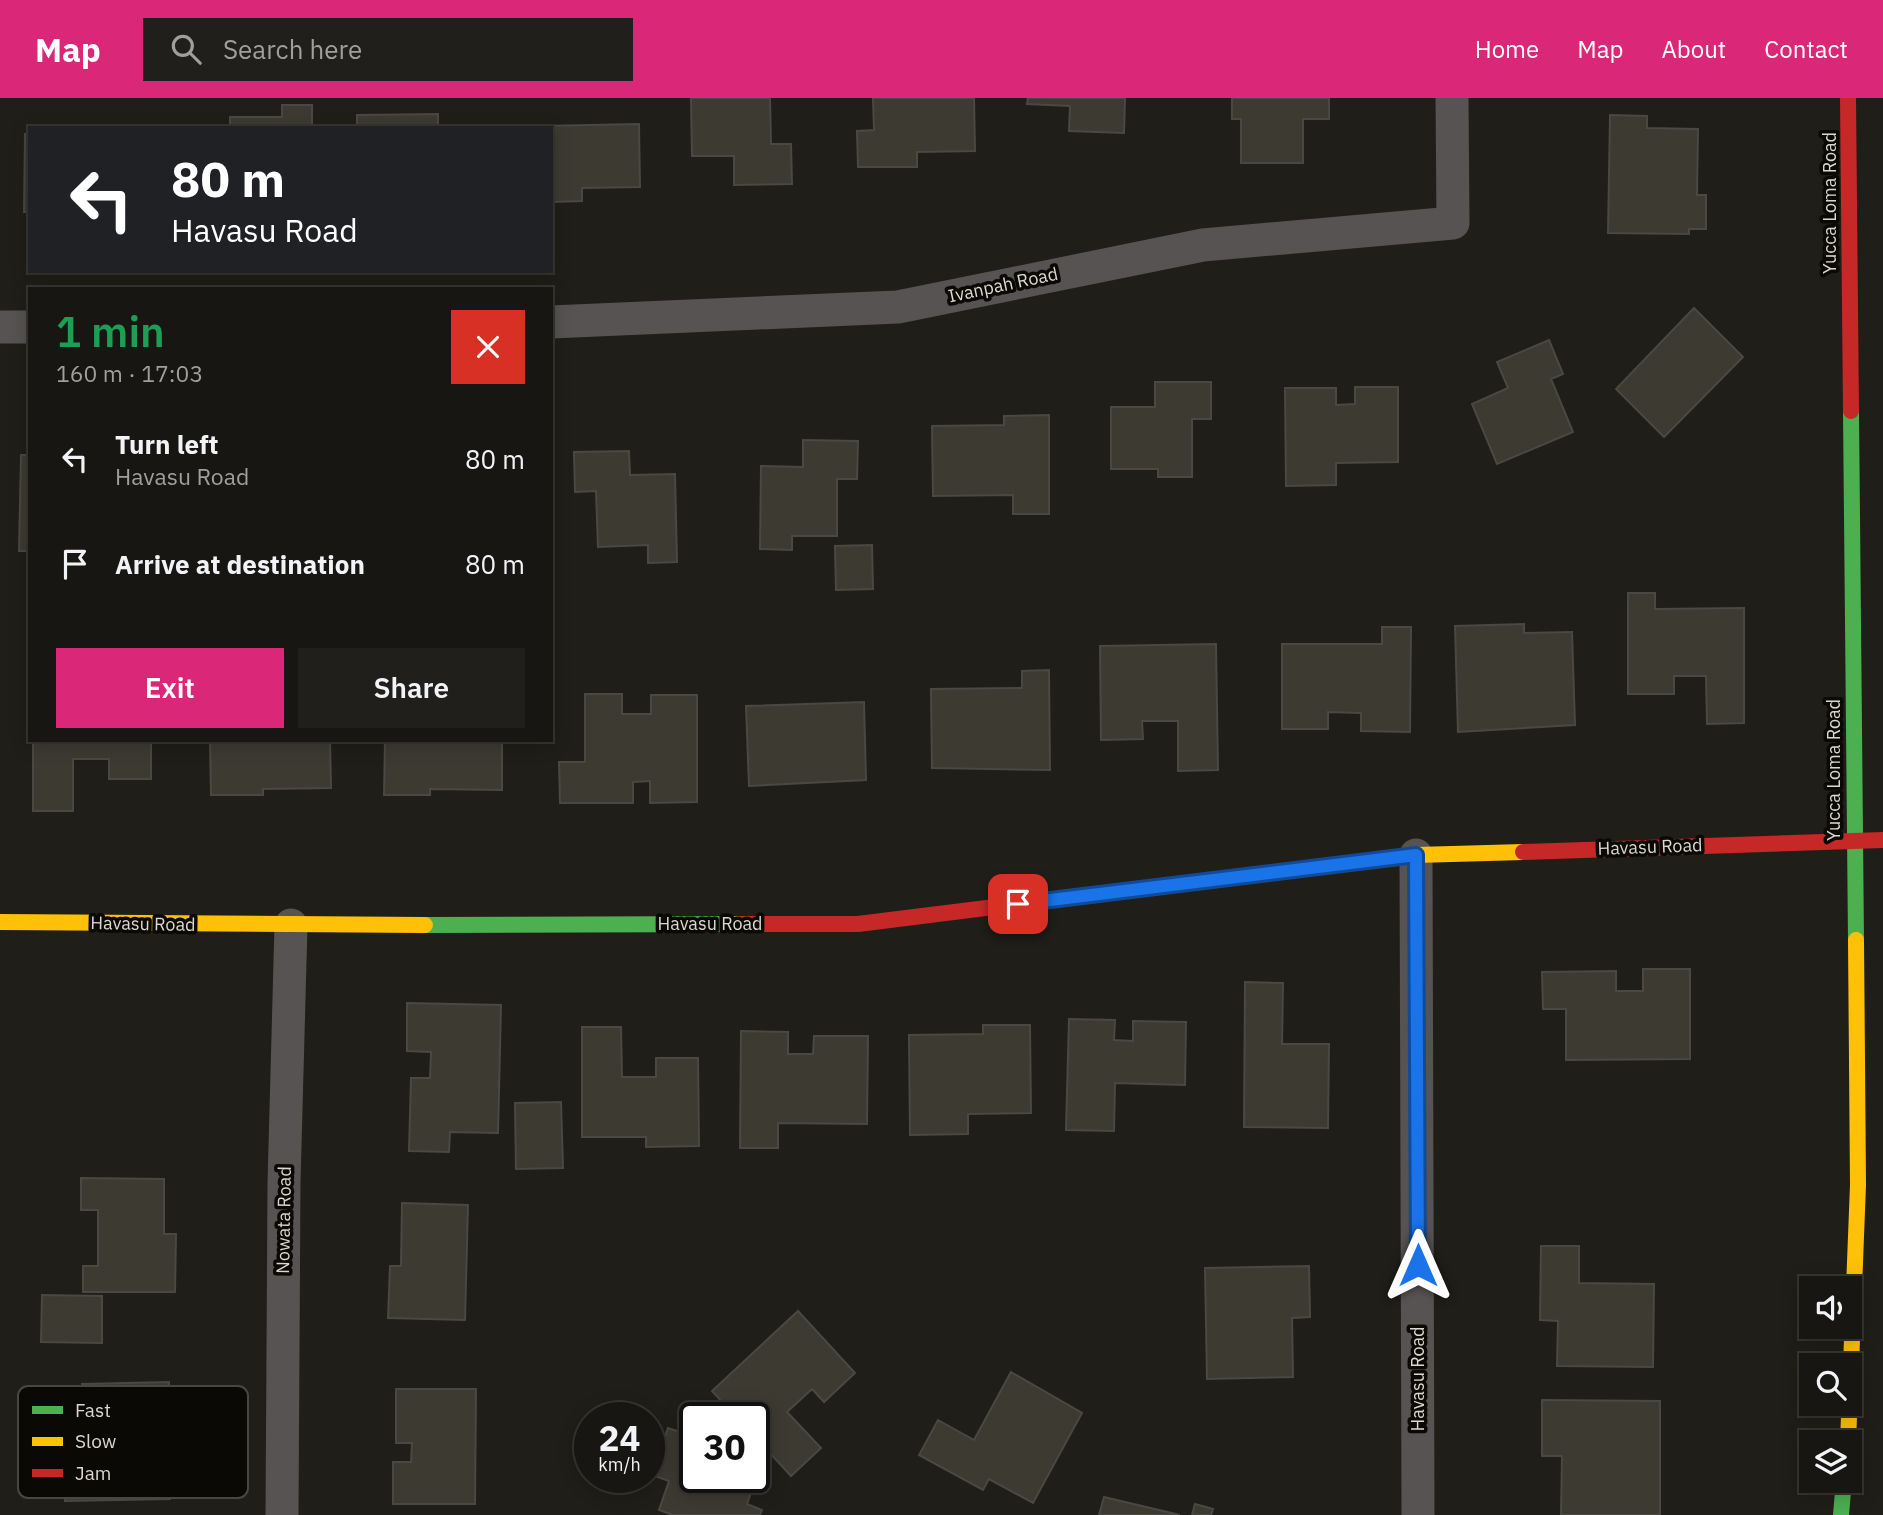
<!DOCTYPE html>
<html lang="en">
<head>
<meta charset="utf-8">
<style>
  body { margin:0; font-family:"IBM Plex Sans",sans-serif; background:#211f1b; color:#f1f3f6; height:100vh; display:flex; flex-direction:column; font-size:26px; white-space:nowrap }
  * { box-sizing:border-box; margin:0 }
  p { font-size:23px; color:#9f9f9f }
  .icon { flex:none; width:38px; height:38px; fill:none; stroke:currentColor; stroke-width:2; stroke-linecap:round; stroke-linejoin:round }
  .map { position:relative; flex:1; overflow:hidden }
  .sheet { position:absolute; left:28px; top:189px; width:525px; height:455px; display:flex; flex-direction:column; background:#181612; border-radius:0px; box-shadow:0 4px 18px #0003,0 0 0 2px #363532 }
  .sheet>* { flex:none }
  .hud { position:absolute; left:28px; top:28px; width:525px; height:147px; border-radius:0px; box-shadow:0 4px 18px #0003,0 0 0 2px #363532; background:#202124; color:#fff; overflow:hidden }
  .buttons { position:absolute; left:1799px; top:1178px; display:grid; gap:14px }
  .buttons a { display:grid; place-items:center; width:63px; height:63px; border-radius:0px; background:#181612; box-shadow:0 4px 18px #0003,0 0 0 2px #363532; font-size:35px }
  .speed { position:absolute; left:574px; top:1304px; display:flex; gap:14px; font-size:35px; font-weight:700; text-align:center }
  .speed>* { display:grid; place-content:center; width:91px; height:91px; border-radius:50%; background:#181612; box-shadow:0 4px 18px #0003,0 0 0 2px #363532; line-height:1 }
  .speed small { font-size:18px; font-weight:400 }
  .speed .limit { border:4px solid #111; border-radius:10px; background:#fff; color:#111 }
  .pin { position:absolute; display:grid; place-items:center; width:60px; height:60px; color:#fff; margin:-30px; border-radius:14px; box-shadow:0 4px 10px #0006 }
  .me { position:absolute; width:77px; margin:-38px; rotate:0deg; stroke-linejoin:round; filter:drop-shadow(0 0 5px #0008) }
  .turn { display:flex; align-items:center; gap:24px; height:147px; padding:0 28px; font-size:32px }
  .turn .icon { width:91px; height:91px; stroke-width:2.5 }
  .turn b { display:block; font-size:49px; line-height:60px }
  .round { display:grid; place-items:center; flex:none; width:74px; height:74px; border-radius:0px; background:#211f1b }
  .overview { display:flex; align-items:center; justify-content:space-between; height:119px; padding:0 28px }
  h1 { font-size:42px; font-weight:600; line-height:52px; color:#1e9e55 }
  .action { display:flex; gap:14px; margin-top:auto; padding:14px 28px }
  .action a { flex:1; height:80px; border-radius:0px; background:#db2777; color:#fff; font-size:28px; font-weight:600; line-height:80px; text-align:center }
  .action a+a { background:#211f1b; color:#f1f3f6 }
  ul { padding:0; list-style:none }
  li { display:flex; align-items:center; gap:21px; height:105px; padding:0 28px }
  li div { flex:1 }
  li b { display:block; font-size:26px }
  li em { font-style:normal }
  header { display:flex; align-items:center; gap:42px; box-sizing:border-box; height:98px; padding:0 35px; background:#db2777; color:#fff }
  header strong { font-size:33px }
  nav { display:flex; gap:38px; margin-inline-start:auto; font-size:24px }
  .search { width:490px; height:63px; background:#211f1b; display:flex; align-items:center; gap:18px; box-sizing:border-box; padding:0 24px; border-radius:0px; color:#9f9f9f; font-size:26px }
  .map>svg:first-child { display:block }
  .building { fill:#3d3a32; stroke:#4a4843; stroke-width:2 }
  .lines { fill:none; stroke-linecap:round; stroke-linejoin:round }
  .street { stroke:#565352; stroke-width:33 }
  .fast { stroke:#4caf50; stroke-width:16 }
  .slow { stroke:#ffc107; stroke-width:16 }
  .jam { stroke:#c62828; stroke-width:16 }
  .route-casing { stroke:#114b97; stroke-width:18 }
  .route { stroke:#1a73e8; stroke-width:12 }
  .labels { text-anchor:middle; stroke-width:7; stroke-linejoin:round; paint-order:stroke }
  .street-label { font-size:18px; fill:#dad7d0; stroke:#0b0905 }
  .key { fill:#0b0905; stroke:#494742; stroke-width:2 }
  .key-label { font-size:19px; fill:#dad7d0 }
</style>
</head>
<body>
<header>
<strong>Map</strong>
<div class="search"><svg class="icon" aria-label="search" viewBox="0 0 24 24"><circle cx="10" cy="10" r="6"/><path d="M15 15l6 6"/></svg>Search here</div>
<nav><a>Home</a><a>Map</a><a>About</a><a>Contact</a></nav>
</header>
<div class="map">
<svg width="1883" height="1417" viewBox="0 0 1883 1417">
  <rect width="100%" height="100%" fill="#201e18"/>
  <path class="building" d="M691 0H770L771 46H791L792 86 734 87V58H692Z
    M873 0H974L975 53 917 54V69H858L857 33 874 32Z
    M1028 0H1125L1124 35 1069 33 1070 8 1027 6Z
    M1232 0H1329V21H1303V65H1241V21H1232Z
    M282 7H312V30H230V19H282Z
    M438 16V30H357V17Z
    M1610 17 1647 18V30L1698 31 1697 97H1706V131H1689V136L1608 135Z
    M639 26 640 89 582 90V103L551 104V30L540 28Z
    M25 36H30V114H24Z
    M1694 210 1743 259 1664 339 1616 291Z
    M1549 242 1563 276 1551 281 1573 334 1497 366 1472 306 1508 290 1497 264Z
    M1155 284H1211V321H1192V379H1158V371H1111V309H1155Z
    M1355 289H1398V364L1336 365V387L1286 388 1285 290H1336V307L1355 306Z
    M1049 317V416H1013V397L933 398 932 328 1004 327V318Z
    M803 342 858 343 857 381H837V438H792V452L760 451 761 368 803 369Z
    M629 353 630 377 675 376 677 464 648 465V447L598 449 596 393 575 394 574 354Z
    M21 357H30V453H19Z
    M872 447 873 491 836 492 835 448Z
    M1628 495H1655V511L1744 510V625L1707 626 1706 578H1674V596H1628Z
    M1524 526V535L1572 534 1575 627 1458 634 1455 528Z
    M1382 529H1411L1410 634 1361 633V615L1328 614V631H1282V546H1382Z
    M1216 546 1218 672 1178 673V623H1142L1143 641 1101 642 1100 548Z
    M1049 572 1050 672 932 670 931 591 1022 590V573Z
    M585 596H622V616H651V597H697V704L650 705V683L633 684V705H560L559 664H585Z
    M864 604 866 682 749 688 746 608Z
    M33 642H151V681H109V661H73V713H33Z
    M210 642H330L331 690 263 691V697H211Z
    M385 642H502V692L430 691V697H384Z
    M1643 871H1690V961L1566 962V911H1543L1542 874 1616 873V893H1643Z
    M1245 884 1283 885 1282 946H1329L1328 1030 1244 1029Z
    M407 905 501 907 498 1035 450 1034 449 1054 409 1053 411 980H430L431 954 407 953Z
    M1069 921 1115 922 1114 942 1133 943V923L1186 924 1185 987 1115 985 1114 1033 1066 1032Z
    M983 927H1030L1031 1015 968 1016V1036L910 1037 909 937 983 936Z
    M582 929H621L622 979H656V960H698L699 1048 646 1049V1039H582Z
    M741 933 788 934V956H813L814 938H868L867 1026 778 1025V1050H740Z
    M561 1004 563 1070 516 1071 515 1005Z
    M81 1080 164 1081V1136H176L175 1194H83V1168H98V1112H81Z
    M402 1105 468 1107 465 1222 388 1220 390 1168H401Z
    M1541 1148H1579V1185L1654 1186 1653 1269 1557 1268 1558 1223 1540 1222Z
    M1309 1168 1310 1219 1292 1220 1293 1279 1207 1281 1205 1170Z
    M42 1197 102 1198V1245L41 1244Z
    M798 1213 855 1275 824 1304 812 1291 787 1314 821 1350 791 1378 754 1338V1320H737L712 1293Z
    M1011 1274 1082 1315 1033 1405 989 1381 983 1392 919 1357 938 1322 974 1342Z
    M169 1284 170 1401 65 1403V1376H84L82 1286Z
    M396 1291H476L475 1406H393V1364H411L412 1345H396Z
    M1542 1302 1660 1303V1417H1561L1562 1358H1542Z
    M668 1330 695 1339V1379H754V1360L762 1363 747 1406 762 1412 760 1417H673L659 1412 669 1383 652 1377Z
    M1104 1399 1180 1417H1099Z
    M1195 1406 1213 1411 1211 1417H1192Z"/>
  <g class="lines">
    <path class="street" d="M551 224 898 209 1203 147 1453 125 1452 0
      M0 229H30
      M1416 757 1418 1417
      M282 1417 284 1085 291 827"/>
    <path class="fast" d="M1851 313 1856 842
      M425 827 740 826
      M1841 1417 1844 1382"/>
    <path class="slow" d="M1090 797 1416 757 1523 754
      M0 824 425 827
      M1848 1344 1858 1087 1856 842"/>
    <path class="jam" d="M1848 0 1851 313
      M1523 754 1883 742
      M740 826H858L1090 797"/>
  </g>
  <g class="lines">
    <defs>
      <path id="route" d="M1018 806 1416 757 1418 1167"/>
    </defs>
    <use href="#route" class="route-casing"/>
    <use href="#route" class="route"/>
  </g>
  <g class="labels">
    <g class="street-label">
      <text transform="translate(1830 105) rotate(-90)" y="6">Yucca Loma Road</text>
      <text transform="translate(1003 187) rotate(-12)" y="6">Ivanpah Road</text>
      <text transform="translate(1834 672) rotate(-90)" y="6">Yucca Loma Road</text>
      <text transform="translate(1650 749) rotate(-2)" y="6">Havasu Road</text>
      <text transform="translate(143 826) rotate(1)" y="6">Havasu Road</text>
      <text x="710" y="832">Havasu Road</text>
      <text transform="translate(284 1122) rotate(-89)" y="6">Nowata Road</text>
      <text transform="translate(1418 1281) rotate(-90)" y="6">Havasu Road</text>
    </g>
  </g>
  <rect x="18" y="1288" width="230" height="112" rx="10" class="key"/>
  <rect x="32" y="1308" width="31" height="8" fill="#4caf50"/>
  <rect x="32" y="1339" width="31" height="9" fill="#ffc107"/>
  <rect x="32" y="1371" width="31" height="8" fill="#c62828"/>
  <g class="key-label">
    <text x="75" y="1319">Fast</text>
    <text x="75" y="1350">Slow</text>
    <text x="75" y="1382">Jam</text>
  </g>
</svg>
<div class="buttons">
<a><svg class="icon" aria-label="sound" viewBox="0 0 24 24"><path d="M4 9h4l5-4v14l-5-4H4zM17 9q2 3 0 6"/></svg></a>
<a><svg class="icon" aria-label="search" viewBox="0 0 24 24"><circle cx="10" cy="10" r="6"/><path d="M15 15l6 6"/></svg></a>
<a><svg class="icon" aria-label="layers" viewBox="0 0 24 24"><path d="M12 4l9 5-9 5-9-5zM3 14l9 5 9-5"/></svg></a>
</div>
<div class="speed"><div>24<small>km/h</small></div><div class="limit">30</div></div>
<div class="pin" style="left:1018px;top:806px;background:#d93025"><svg class="icon" aria-label="arrive" viewBox="0 0 24 24"><path d="M6 21V4h12l-3 4 3 4H6"/></svg></div>
<svg class="me" style="left:1418px;top:1167px" viewBox="-20 -20 40 40"><path d="M0-17L14 15 0 8-14 15z" fill="#1a73e8" stroke="#fff" stroke-width="4"/></svg>
<div class="hud">
<div class="turn"><svg class="icon" aria-label="left" viewBox="0 0 24 24"><path d="M17 20v-9H6M10 6l-5 5 5 5"/></svg><div><b>80 m</b>Havasu Road</div></div>
</div>
<section class="sheet">
<div class="overview"><div><h1>1 min</h1><p>160 m · 17:03</p></div><a class="round" style="background:#d93025;color:#fff"><svg class="icon" aria-label="close" viewBox="0 0 24 24"><path d="M6 6l12 12M18 6L6 18"/></svg></a></div>
<ul>
<li><svg class="icon" aria-label="left" viewBox="0 0 24 24"><path d="M17 20v-9H6M10 6l-5 5 5 5"/></svg><div><b>Turn left</b><p>Havasu Road</p></div><em>80 m</em></li>
<li><svg class="icon" aria-label="arrive" viewBox="0 0 24 24"><path d="M6 21V4h12l-3 4 3 4H6"/></svg><div><b>Arrive at destination</b></div><em>80 m</em></li>
</ul>
<div class="action"><a>Exit</a><a>Share</a></div>
</section>
</div>
</body>
</html>
